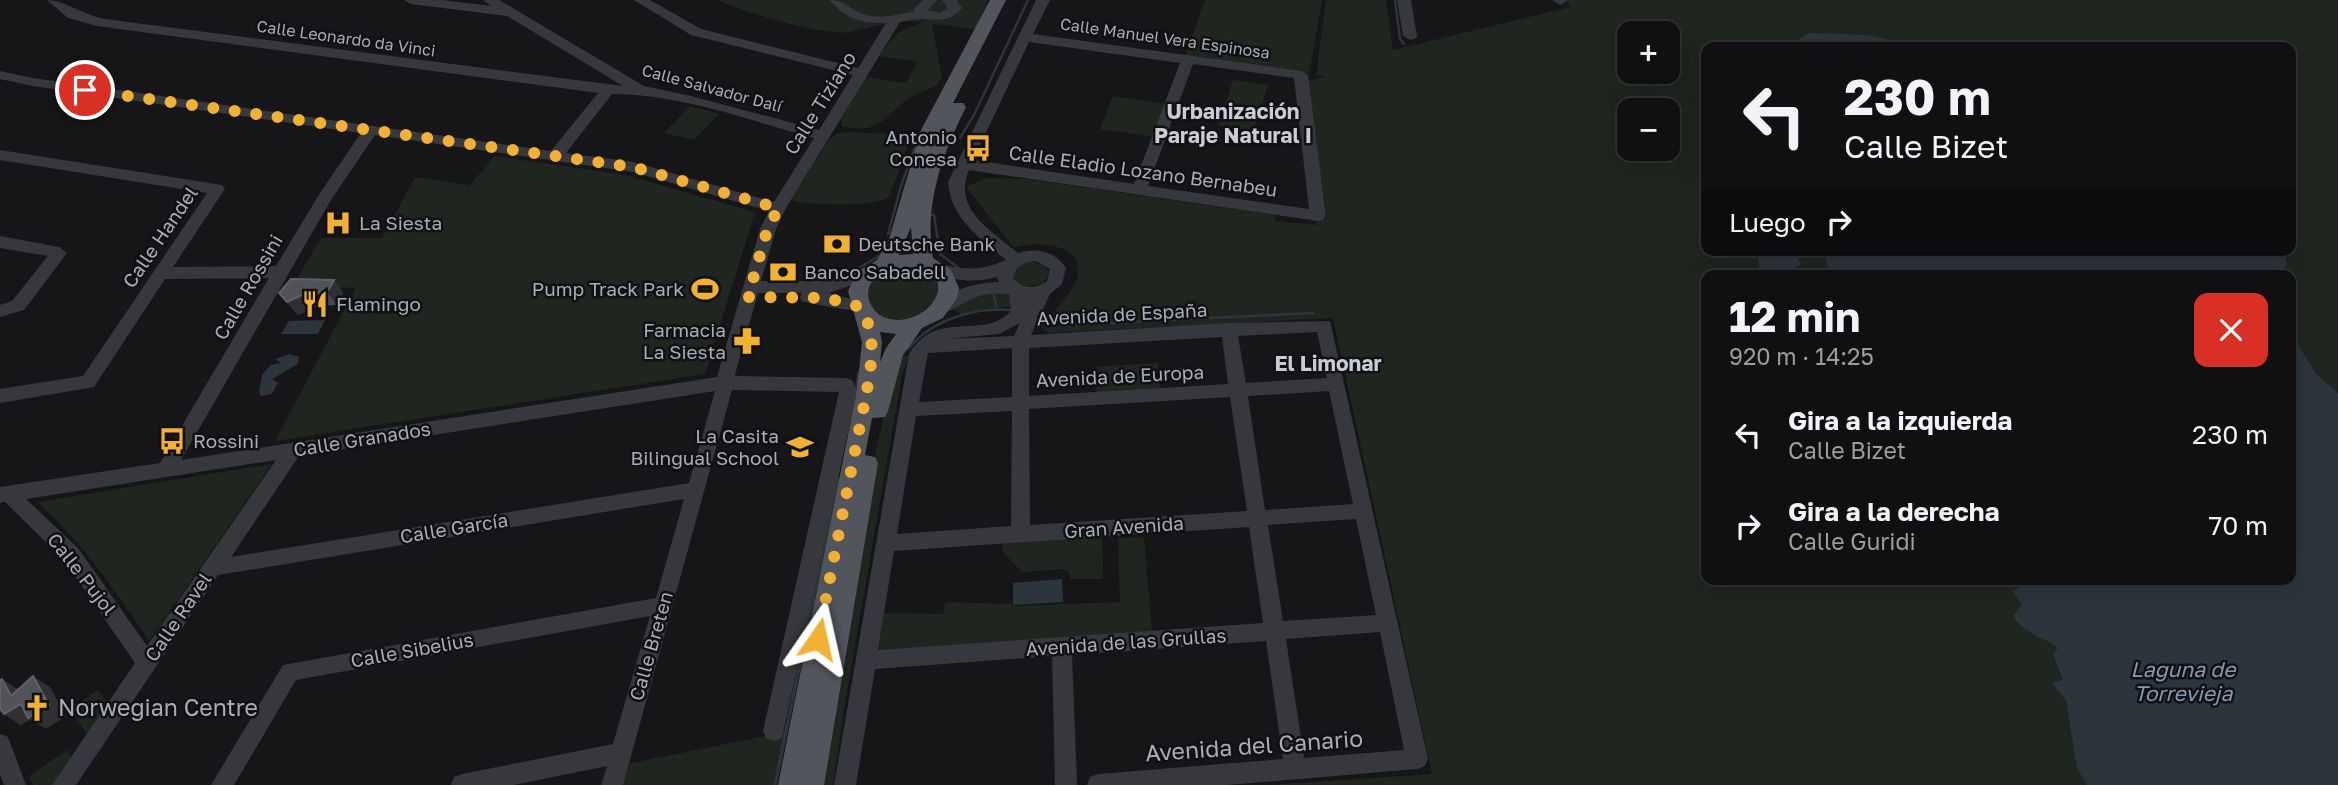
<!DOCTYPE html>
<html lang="es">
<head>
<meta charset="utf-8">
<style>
  body { margin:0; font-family:"Golos Text",sans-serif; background:#1e1e20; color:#f1f3f6; height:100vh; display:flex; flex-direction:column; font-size:26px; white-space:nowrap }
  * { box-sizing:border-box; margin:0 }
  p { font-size:23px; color:#9c9d9f }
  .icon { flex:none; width:38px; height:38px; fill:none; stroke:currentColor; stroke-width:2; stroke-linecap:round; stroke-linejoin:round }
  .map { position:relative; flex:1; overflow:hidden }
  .panel { position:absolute; left:1701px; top:270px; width:595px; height:315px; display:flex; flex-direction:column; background:#101012; border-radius:14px; box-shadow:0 7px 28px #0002,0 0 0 2px #303032 }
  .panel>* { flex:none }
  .banner { position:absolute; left:1701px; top:42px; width:595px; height:214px; border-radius:14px; box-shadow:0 7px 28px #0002,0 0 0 2px #303032; background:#101012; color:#f1f3f6; overflow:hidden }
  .fabs { position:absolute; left:1617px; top:21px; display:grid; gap:14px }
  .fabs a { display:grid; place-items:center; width:63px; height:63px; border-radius:14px; background:#101012; box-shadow:0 7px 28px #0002,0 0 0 2px #303032; font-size:35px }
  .pin { position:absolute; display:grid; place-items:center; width:60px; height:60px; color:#fff; margin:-30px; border:4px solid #fff; border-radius:50%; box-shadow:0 2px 7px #0007 }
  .me { position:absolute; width:77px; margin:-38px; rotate:11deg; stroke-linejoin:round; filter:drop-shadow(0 0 5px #0008) }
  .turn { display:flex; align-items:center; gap:24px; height:147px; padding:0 28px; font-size:32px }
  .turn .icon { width:91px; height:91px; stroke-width:2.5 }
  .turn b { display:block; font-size:49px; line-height:60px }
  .then { display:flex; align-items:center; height:66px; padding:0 28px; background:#0003; gap:14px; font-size:26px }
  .round { display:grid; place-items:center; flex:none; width:74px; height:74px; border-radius:14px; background:#1e1e20 }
  .summary { display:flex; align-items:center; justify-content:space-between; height:119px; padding:0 28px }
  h1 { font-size:42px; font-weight:700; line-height:52px }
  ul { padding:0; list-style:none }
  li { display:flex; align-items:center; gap:21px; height:91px; padding:0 28px }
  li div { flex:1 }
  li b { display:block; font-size:26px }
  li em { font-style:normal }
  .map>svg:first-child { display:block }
  .green { fill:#1e261f; fill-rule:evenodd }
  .water { fill:#2c353c }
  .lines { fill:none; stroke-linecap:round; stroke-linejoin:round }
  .stream-far1 { stroke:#2c353c; stroke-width:2.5 }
  .stream { stroke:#2c353c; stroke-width:3.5 }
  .minor { fill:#37383d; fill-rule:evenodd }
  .major { fill:#53555c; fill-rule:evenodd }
  .wall { fill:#47494d }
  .shaded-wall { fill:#2f3033 }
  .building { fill:#525359; stroke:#5f6168; stroke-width:2 }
  .route { stroke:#f2b134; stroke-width:12; stroke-dasharray:0 21.6 }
  .labels { text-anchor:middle; stroke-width:5; stroke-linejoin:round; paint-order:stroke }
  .far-street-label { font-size:16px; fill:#a8adb8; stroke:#111113 }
  .street-label { font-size:19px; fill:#a8adb8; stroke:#111113 }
  .poi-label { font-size:19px; fill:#a8adb8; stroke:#111113; text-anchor:start }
  .neighbourhood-label { font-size:21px; font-weight:bold; fill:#c9ccd4; stroke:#111113 }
  .water-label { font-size:21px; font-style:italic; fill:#7f9bb3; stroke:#111113 }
  .near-poi-label { font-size:23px; fill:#a8adb8; stroke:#111113; text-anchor:start }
  .near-street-label { font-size:23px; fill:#a8adb8; stroke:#111113 }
</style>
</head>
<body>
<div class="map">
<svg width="2338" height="785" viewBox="0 0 2338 785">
  <rect width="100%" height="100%" fill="#161618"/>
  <path class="green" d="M718 0H988L976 29 932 24 942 77 937 85C929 90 920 92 911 97 885 113 882 136 842 126L841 118 865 77 906 83 918 62 878 56 898 33 923 22C900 19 871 27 849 32 829 37 738 11 718 0Z
    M1205 0H1322L1309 74 1185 56Z
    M1326 0H1386L1393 50 1571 7 1565 0H2338V785H1270L1432 774 1333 318 1049 333 1037 326 1035 317 1044 321 1048 320C1057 308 1073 292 1077 278 1086 243 1035 240 1014 248L966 187 986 178 1026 179 1276 215 1275 221 1318 225 1316 221 1327 218 1307 81 1325 77 1316 75ZM1629 33H1668V72H1629ZM1706 47H2291V250H1706ZM1629 110H1668V149H1629ZM1706 275H2291V579H1706Z
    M1233 80 1268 85 1253 131 1218 126Z
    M1113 96 1166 104 1154 137 1100 129Z
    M690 106 719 114 694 140 664 133Z
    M852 132 912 135 889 197C874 208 812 205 794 201L792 198 830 138 839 133Z
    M494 156 625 175 755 212 705 374 275 441 356 288 292 287 321 238H382L415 177 470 185Z
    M1030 261 1046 266 1049 272 1043 284 1026 287 1016 281 1013 275 1022 264Z
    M904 265 924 268 938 278 941 293C921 317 904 330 873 313L865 291 875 277Z
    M1008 292 1017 305 960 314 952 308 966 296Z
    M900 356H909L902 375 845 703 833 785H820C842 643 860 493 900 356Z
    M1158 363 1160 389 1096 393 1094 367Z
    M272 464 149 641C115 590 83 543 37 502Z
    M1102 535 1103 579H1070V573L1063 569 1022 572 1003 552V541Z
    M1144 537 1152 632 878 652 884 613 943 614 945 602 1010 604 1013 606 1120 602 1118 538Z
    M98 690 108 704 87 735 70 708Z
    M785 732 774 785H621L627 764Z
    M67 750 71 757 52 785H33L29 776Z"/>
  <path class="water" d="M1810 33 1867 35 1924 47H1793L1794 42Z
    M1756 250H1791L1801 264 1785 275H1761Z
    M1822 250H2282L2287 263 2280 275H1831Z
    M325 320 318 334H281L289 321Z
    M2291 334 2317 375 2338 393V785H2087L2077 768 2066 700 2052 683 2063 680 2053 654 2058 648C2040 635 2026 635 2013 616L2022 605 2013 592 2019 587 2014 579H2291Z
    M289 354 299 357 298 364 272 379 278 383 272 394 261 396 259 392 262 375 271 365 280 363 276 359Z
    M1062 579 1063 602 1013 605V583Z"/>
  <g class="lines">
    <path class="stream-far1" d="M1395 0 1400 39 1404 44
      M960 138 974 115 1028 0
      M931 215H934L940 254 960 269
      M888 234 901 186 920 133
      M851 273 882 254
      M993 292 997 309
      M1038 317 1069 325 1313 313
      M913 343C938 318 976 307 1011 310"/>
    <path class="stream" d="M907 349 914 342
      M856 392 859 372
      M775 785 838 478"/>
    <path class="minor" d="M47 0C65 0 82 15 105 19L623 86 507 16 411 4 404 0H442L491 6 483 0H499L644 86 691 96 819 130 853 75 691 35 634 0H650L701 29 858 68 886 23C862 24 845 19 830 0 845 0 847 7 860 13 876 20 898 15 915 11L914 9 923 0H937L928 10 940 13 948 8 942 0H956L962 8C950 22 940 20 924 19 916 18 907 21 900 22L786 208 776 229 761 281H827L867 268 875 274 873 278 829 293 863 302 865 306 863 310C856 312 811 304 802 301L800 297 802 293H758L736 371 735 376 846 378 852 380 857 391 782 738 774 741 766 738 763 731 839 392 732 390 623 785H601L607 766 514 785H451L454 777 462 774 613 744 650 616 296 680 234 785H211L283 665 656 598 684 499 218 575 76 785H52L135 663 64 560 5 502 0 503V487L160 463 269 278 165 279 94 387 0 403V389L83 376 207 193 0 160V150L222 185 225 189 173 267 276 266 320 193 361 133 33 86 0 79V71L33 78 551 151 598 93 97 26 68 18ZM612 94C680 94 748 120 814 138L774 202 633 162 566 153ZM375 135 633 172 769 211 760 229 717 377 181 460 331 200ZM715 391 689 483 231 557 299 456ZM276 460 147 646 78 548 26 499Z
      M1036 0H1050L1033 34 1301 71 1308 75 1326 216 1323 220 1318 221 969 170C952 209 992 231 1018 253 1037 247 1055 251 1066 268L1062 284 1050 294 1031 335 1229 323 1330 321 1428 759 1425 766 1417 769 1227 785H1087L1090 777 1098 774 1283 759 1266 641 1072 655 1077 785H1055L1052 656 875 669 856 785H834L909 354C936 308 984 341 1011 311L1009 294C997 293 985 293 974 298 962 302 949 316 936 312L934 308C946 290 978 282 999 282L997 277C975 283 957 281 935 274L933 270 941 264C965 271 983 270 1006 260 979 237 951 219 948 182ZM1029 42 1180 63 1134 184 973 160ZM1193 64 1294 78 1309 209 1148 186ZM1036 261 1050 269 1047 281C1034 290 1023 289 1013 278 1016 266 1024 262 1036 261ZM1020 323 1014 336 946 339 999 334ZM1317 332 1327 378 1246 383 1238 336ZM1222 337 1228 384 1029 396V348ZM1012 348V397L919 402 928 353ZM1329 391 1353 504 1265 510 1248 396ZM1230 397 1247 511 1030 525 1029 409ZM1012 411 1011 526 897 534 916 416ZM1356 519 1376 615 1283 621 1268 525ZM1249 527 1263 623 878 650 894 551ZM1380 632 1404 750 1304 758 1286 639Z
      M1397 0H1411L1417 36 1415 39 1410 40 1403 36Z
      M1552 0H1566L1567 1 1560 5Z
      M0 236 59 247 67 253 24 310 0 317V305L12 301 48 256 0 248Z
      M0 734 8 737 26 785H4L0 774Z"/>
    <path class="major" d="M990 0H1006L953 103H963L966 107C942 155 924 204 933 258L951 270 959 288 957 298 943 318 922 328 903 355 888 411 885 417 872 418 865 455 875 457 878 463 824 785H778L857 390 862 342 848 291 857 272 877 260 889 239 921 130ZM911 227 913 254 899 255ZM909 267C968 273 926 331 886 318 871 313 861 292 874 280 884 271 896 269 909 267ZM880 332 896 334 886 348 880 362 882 342Z"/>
  </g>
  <path class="wall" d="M334 280 343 293 337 305 318 306 298 315 279 293Z"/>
  <path class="shaded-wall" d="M334 280 343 293 337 305 327 292Z
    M308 292 318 306 298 315 287 302Z
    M33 676 50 687 66 716 46 729 30 720 21 725 0 712V708Z
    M2 679 19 690 11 696Z"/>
  <path class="building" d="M291 279 334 280 327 292H308L287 302 279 293Z
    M33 676 49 705 28 718 21 704 4 714 0 708V680L2 679 11 696Z"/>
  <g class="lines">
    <path class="route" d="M85 90 633 167 778 208 765 237 748 297 826 298 857 306 866 318 871 332 872 357 867 390 818 639"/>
  </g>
  <defs>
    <symbol id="bus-bare" viewBox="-9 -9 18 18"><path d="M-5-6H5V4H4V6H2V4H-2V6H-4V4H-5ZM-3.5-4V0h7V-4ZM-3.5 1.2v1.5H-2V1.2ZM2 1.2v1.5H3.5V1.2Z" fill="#f2b134" stroke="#111113" stroke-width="2.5" paint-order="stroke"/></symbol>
    <symbol id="hospital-bare" viewBox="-9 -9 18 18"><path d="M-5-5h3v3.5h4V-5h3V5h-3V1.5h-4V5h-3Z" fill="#f2b134" stroke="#111113" stroke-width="2.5" paint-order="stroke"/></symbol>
    <symbol id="bank-bare" viewBox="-9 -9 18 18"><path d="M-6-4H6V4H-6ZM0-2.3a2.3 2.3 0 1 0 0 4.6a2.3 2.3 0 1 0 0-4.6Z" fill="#f2b134" stroke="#111113" stroke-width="2.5" paint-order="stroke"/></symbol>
    <symbol id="stadium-bare" viewBox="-9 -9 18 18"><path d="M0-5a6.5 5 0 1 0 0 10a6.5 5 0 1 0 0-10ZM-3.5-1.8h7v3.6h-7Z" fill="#f2b134" stroke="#111113" stroke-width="2.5" paint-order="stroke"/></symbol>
    <symbol id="restaurant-bare" viewBox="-9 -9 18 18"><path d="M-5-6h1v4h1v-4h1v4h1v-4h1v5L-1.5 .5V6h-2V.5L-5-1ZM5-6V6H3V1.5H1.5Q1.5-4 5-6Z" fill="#f2b134" stroke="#111113" stroke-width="2.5" paint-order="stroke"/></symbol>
    <symbol id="pharmacy-bare" viewBox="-9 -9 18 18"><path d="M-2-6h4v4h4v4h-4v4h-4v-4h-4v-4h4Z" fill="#f2b134" stroke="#111113" stroke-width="2.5" paint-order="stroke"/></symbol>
    <symbol id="school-bare" viewBox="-9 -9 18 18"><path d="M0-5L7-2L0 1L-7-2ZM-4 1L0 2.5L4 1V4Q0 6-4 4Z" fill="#f2b134" stroke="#111113" stroke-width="2.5" paint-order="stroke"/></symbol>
    <symbol id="church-bare" viewBox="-9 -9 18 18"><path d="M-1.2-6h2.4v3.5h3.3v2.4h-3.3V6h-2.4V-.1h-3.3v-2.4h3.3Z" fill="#f2b134" stroke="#111113" stroke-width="2.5" paint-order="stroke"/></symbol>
  </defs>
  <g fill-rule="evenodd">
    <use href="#bus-bare" x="959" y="129" width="38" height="38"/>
    <use href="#hospital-bare" x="319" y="204" width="38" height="38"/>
    <use href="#bank-bare" x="818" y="225" width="38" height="38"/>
    <use href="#bank-bare" x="764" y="253" width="38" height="38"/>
    <use href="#stadium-bare" x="686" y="270" width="38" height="38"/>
    <use href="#restaurant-bare" x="296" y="285" width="38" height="38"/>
    <use href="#pharmacy-bare" x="728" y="322" width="38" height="38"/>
    <use href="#bus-bare" x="153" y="422" width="38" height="38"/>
    <use href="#school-bare" x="781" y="428" width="38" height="38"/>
    <use href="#church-bare" x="18" y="689" width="38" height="38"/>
  </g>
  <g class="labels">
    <g class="far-street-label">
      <text transform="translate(346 38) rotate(8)" y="6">Calle Leonardo da Vinci</text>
      <text transform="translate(1165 38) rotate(8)" y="6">Calle Manuel Vera Espinosa</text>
      <text transform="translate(712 88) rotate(15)" y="6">Calle Salvador Dalí</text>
    </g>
    <g class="street-label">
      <text transform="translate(820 103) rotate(-58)" y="7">Calle Tiziano</text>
      <text transform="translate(1143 171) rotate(8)" y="7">Calle Eladio Lozano Bernabeu</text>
      <text transform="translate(160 237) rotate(-56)" y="7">Calle Handel</text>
      <text transform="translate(248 287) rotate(-60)" y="7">Calle Rossini</text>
      <text transform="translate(1122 314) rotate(-3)" y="7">Avenida de España</text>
      <text transform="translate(1120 376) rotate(-3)" y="7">Avenida de Europa</text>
      <text transform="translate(362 439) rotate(-9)" y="7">Calle Granados</text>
      <text transform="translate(1124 527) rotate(-4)" y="7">Gran Avenida</text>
      <text transform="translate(454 528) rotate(-9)" y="7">Calle García</text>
      <text transform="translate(82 574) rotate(52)" y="7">Calle Pujol</text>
      <text transform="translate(178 617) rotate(-56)" y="7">Calle Ravel</text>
      <text transform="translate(1126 642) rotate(-4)" y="7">Avenida de las Grullas</text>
      <text transform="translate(651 646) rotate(-74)" y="7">Calle Breten</text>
      <text transform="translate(412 650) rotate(-10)" y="7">Calle Sibelius</text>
    </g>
    <g class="poi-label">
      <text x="957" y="144" text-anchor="end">Antonio<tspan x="957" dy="22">Conesa</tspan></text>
      <text x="359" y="230">La Siesta</text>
      <text x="858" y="251">Deutsche Bank</text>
      <text x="804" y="279">Banco Sabadell</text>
      <text x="684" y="296" text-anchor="end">Pump Track Park</text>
      <text x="336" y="311">Flamingo</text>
      <text x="726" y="337" text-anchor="end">Farmacia<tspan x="726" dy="22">La Siesta</tspan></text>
      <text x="779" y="443" text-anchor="end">La Casita<tspan x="779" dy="22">Bilingual School</tspan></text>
      <text x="193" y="448">Rossini</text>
    </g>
    <g class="neighbourhood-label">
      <text x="1233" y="119">Urbanización<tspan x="1233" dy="24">Paraje Natural I</tspan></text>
      <text x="1328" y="371">El Limonar</text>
    </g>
    <g class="water-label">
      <text x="2183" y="677">Laguna de<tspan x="2183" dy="24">Torrevieja</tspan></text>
    </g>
    <g class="near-poi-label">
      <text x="58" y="716">Norwegian Centre</text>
    </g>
    <g class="near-street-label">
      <text transform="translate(1254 746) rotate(-4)" y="8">Avenida del Canario</text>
    </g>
  </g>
</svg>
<div class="fabs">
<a>+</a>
<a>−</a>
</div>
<div class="pin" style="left:85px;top:90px;background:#d93025"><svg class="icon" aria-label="arrive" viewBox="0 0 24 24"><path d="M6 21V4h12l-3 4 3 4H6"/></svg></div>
<svg class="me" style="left:818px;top:639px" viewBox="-20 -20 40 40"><path d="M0-17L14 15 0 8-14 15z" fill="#f2b134" stroke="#fff" stroke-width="4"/></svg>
<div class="banner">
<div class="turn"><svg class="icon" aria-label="left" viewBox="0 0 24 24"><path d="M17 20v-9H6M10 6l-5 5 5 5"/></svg><div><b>230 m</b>Calle Bizet</div></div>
<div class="then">Luego<svg class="icon" aria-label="right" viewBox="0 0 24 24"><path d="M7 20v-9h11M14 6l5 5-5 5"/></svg></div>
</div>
<section class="panel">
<div class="summary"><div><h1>12 min</h1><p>920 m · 14:25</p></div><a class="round" style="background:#d93025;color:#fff"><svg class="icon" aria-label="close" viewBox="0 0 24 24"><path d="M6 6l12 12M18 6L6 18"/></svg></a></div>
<ul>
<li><svg class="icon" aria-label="left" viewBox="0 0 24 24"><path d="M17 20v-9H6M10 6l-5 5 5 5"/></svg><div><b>Gira a la izquierda</b><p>Calle Bizet</p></div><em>230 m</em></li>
<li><svg class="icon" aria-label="right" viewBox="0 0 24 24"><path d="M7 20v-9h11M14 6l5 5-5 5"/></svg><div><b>Gira a la derecha</b><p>Calle Guridi</p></div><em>70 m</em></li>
</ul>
</section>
</div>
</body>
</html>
